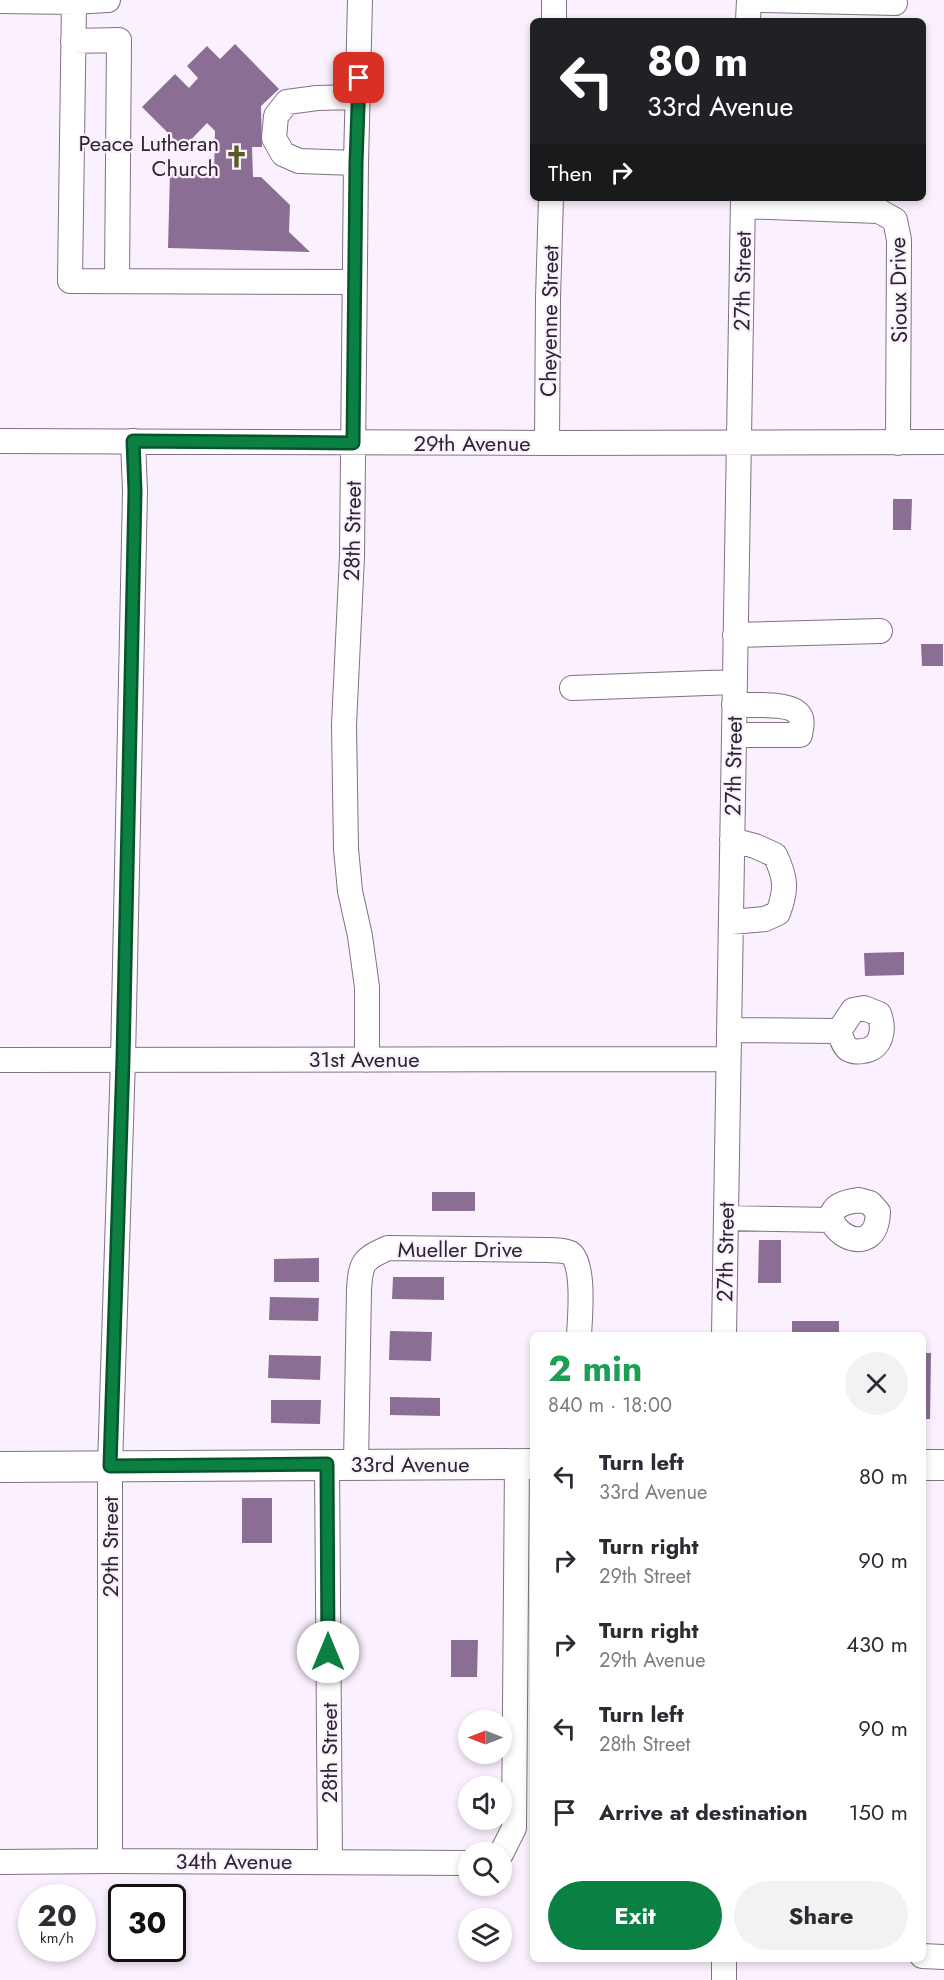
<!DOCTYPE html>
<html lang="en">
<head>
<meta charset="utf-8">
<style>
  body { margin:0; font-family:Jost,sans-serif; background:#f2f2f3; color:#2b2b33; height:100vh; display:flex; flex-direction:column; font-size:22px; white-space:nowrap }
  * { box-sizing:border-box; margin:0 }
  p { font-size:20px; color:#7c7c81 }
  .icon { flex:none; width:33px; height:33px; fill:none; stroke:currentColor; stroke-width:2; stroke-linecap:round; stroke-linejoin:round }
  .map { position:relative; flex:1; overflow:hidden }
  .panel { position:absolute; left:530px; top:1332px; width:396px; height:630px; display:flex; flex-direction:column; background:#fff; border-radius:9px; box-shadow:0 3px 9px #0003 }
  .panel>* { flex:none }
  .banner { position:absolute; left:530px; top:18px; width:396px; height:183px; border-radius:9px; box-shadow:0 3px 9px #0003; background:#202124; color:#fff; overflow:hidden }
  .needle { width:39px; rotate:270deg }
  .tools { position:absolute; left:458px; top:1710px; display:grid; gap:12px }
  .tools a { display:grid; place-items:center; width:54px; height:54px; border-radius:50%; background:#fff; box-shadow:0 3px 9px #0003; font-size:30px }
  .speed { position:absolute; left:18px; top:1884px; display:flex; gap:12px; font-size:30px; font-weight:700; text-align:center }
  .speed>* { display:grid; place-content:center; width:78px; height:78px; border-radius:50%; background:#fff; box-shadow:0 3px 9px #0003; line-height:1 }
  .speed small { font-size:15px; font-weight:400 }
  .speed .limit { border:3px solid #111; border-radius:9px; background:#fff; color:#111 }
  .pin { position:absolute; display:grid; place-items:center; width:51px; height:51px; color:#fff; margin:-26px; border-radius:12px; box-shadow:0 3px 9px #0006 }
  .me { position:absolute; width:66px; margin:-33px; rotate:0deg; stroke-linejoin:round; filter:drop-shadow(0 0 4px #0008) }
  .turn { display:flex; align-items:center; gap:21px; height:126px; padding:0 18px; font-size:27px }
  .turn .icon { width:78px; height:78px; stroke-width:2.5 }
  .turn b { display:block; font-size:42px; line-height:51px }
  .then { display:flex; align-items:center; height:57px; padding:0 18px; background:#0003; gap:12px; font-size:22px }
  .round { display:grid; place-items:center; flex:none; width:63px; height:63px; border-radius:32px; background:#f2f2f3 }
  .head { display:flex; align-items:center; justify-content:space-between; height:102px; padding:0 18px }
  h1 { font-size:36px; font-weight:700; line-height:45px; color:#1e9e55 }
  .button { display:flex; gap:12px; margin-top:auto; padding:12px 18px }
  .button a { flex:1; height:69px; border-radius:36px; background:#0b8043; color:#fff; font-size:24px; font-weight:700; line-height:69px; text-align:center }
  .button a+a { background:#f2f2f3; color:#2b2b33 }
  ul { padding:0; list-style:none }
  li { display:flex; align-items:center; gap:18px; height:84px; padding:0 18px }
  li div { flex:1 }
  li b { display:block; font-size:22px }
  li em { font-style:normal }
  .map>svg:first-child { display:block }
  .building { fill:#8b6e93 }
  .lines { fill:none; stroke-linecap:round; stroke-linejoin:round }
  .minor-casing { stroke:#817185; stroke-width:26 }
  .major-casing { stroke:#817185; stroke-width:32 }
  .minor { stroke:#fff; stroke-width:24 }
  .major { stroke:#fff; stroke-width:30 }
  .route-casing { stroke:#07532c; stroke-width:15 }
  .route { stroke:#0b8043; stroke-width:10 }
  .labels { text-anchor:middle; stroke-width:4.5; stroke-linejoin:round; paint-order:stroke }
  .poi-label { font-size:22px; fill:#2b252d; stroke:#fbf0fe; text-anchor:end }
  .street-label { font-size:22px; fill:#2b252d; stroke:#fbf0fe }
</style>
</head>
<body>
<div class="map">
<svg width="944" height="1980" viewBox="0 0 944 1980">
  <rect width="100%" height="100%" fill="#fbf0fe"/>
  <path class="building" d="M235 44 279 89 261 106 262 147H252L253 177H261L290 205 289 232 310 252 168 248 170 173 214 174 215 131 207 123 183 148 142 107 175 74 189 88 198 78 187 66 207 46 220 59Z
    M893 499H912L911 530H893Z
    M921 644H943V666H922Z
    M904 952V975L865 976 864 953Z
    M432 1192H475V1211H432Z
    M759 1240H781V1283H758Z
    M319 1258V1282H274V1259Z
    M393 1277H444V1300L392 1299Z
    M270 1297 319 1298 318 1321 269 1320Z
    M792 1321H839V1335H792Z
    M390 1331 432 1332 431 1361 389 1360Z
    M922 1353H931L930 1419H922Z
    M269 1355 321 1356 320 1380 268 1378Z
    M390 1397 440 1398V1416L390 1415Z
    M271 1400H321L320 1424 271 1423Z
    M242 1498H272V1543H242Z
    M451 1640H478L477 1677H451Z"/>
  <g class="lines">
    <defs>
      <path id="minor" d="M360 0 356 163 352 556 344 725 346 849 350 891 360 936 367 987V1060
        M554 0V21
        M761 0 895 3
        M0 1 74 2 108 0
        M74 2 70 281 354 282
        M748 21 749 0
        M73 41 119 40 117 281
        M356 163 299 161 283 154 274 138 276 116 287 102 317 98 358 97
        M743 206 879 211 895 220 899 240 898 443
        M0 441 547 443 944 442
        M547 443 548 298 551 198
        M735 635 880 631
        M572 688 734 682
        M734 735H800C801 729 803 721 800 716 792 701 749 706 734 705
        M731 922 765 919 778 913C787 889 786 878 775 855L755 846 732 840
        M864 1008 879 1014C885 1030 882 1049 862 1051 858 1052 852 1051 848 1049 843 1045 841 1037 839 1031L853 1010Z
        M729 1030 839 1031
        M0 1060 728 1059
        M859 1200 870 1203 878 1212C876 1276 789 1208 859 1200Z
        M726 1218 832 1220
        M724 1335 743 198
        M356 1464 359 1289C361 1262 363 1259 388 1248L547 1250C554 1250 564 1250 570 1253 585 1262 580 1318 579 1335
        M327 1465 330 1862
        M501 1854 514 1828 517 1464
        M110 1861V1466L123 1059 135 491 133 441
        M0 1862 110 1861 468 1863
        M922 1956 944 1957
        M724 1959V1980"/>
      <path id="major" d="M922 1465H944
        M0 1467 532 1464"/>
    </defs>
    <use href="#minor" class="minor-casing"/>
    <use href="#major" class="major-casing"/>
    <use href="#minor" class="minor"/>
    <use href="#major" class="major"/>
  </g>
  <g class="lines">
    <defs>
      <path id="route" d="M328 1652 327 1464 110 1466 123 1059 135 491 133 441 353 443 356 163 359 78"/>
    </defs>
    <use href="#route" class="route-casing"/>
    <use href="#route" class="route"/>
  </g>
  <defs>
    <symbol id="church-bare" viewBox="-9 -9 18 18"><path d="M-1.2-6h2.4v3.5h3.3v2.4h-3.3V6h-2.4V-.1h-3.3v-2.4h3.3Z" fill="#5a5a26" stroke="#fbf0fe" stroke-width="2.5" paint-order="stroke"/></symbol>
  </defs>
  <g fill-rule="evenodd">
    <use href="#church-bare" x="220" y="140" width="33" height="33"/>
  </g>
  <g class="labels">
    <g class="poi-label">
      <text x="219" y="151">Peace Lutheran<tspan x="219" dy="25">Church</tspan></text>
    </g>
    <g class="street-label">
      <text transform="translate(742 281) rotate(-89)" y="8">27th Street</text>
      <text transform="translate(898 290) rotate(-91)" y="8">Sioux Drive</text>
      <text transform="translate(549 321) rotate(-89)" y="8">Cheyenne Street</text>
      <text x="472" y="451">29th Avenue</text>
      <text transform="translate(352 531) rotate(-89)" y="8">28th Street</text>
      <text transform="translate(733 766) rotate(-89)" y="8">27th Street</text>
      <text x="364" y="1067">31st Avenue</text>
      <text x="460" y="1257">Mueller Drive</text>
      <text transform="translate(725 1252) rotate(-89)" y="8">27th Street</text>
      <text x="410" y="1472">33rd Avenue</text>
      <text transform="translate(110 1547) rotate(-90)" y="8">29th Street</text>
      <text transform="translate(329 1753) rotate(-90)" y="8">28th Street</text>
      <text x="234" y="1869">34th Avenue</text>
    </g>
  </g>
</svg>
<div class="tools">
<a><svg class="needle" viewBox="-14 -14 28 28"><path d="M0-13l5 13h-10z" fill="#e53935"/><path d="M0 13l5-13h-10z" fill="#7c7c81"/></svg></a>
<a><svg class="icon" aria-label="sound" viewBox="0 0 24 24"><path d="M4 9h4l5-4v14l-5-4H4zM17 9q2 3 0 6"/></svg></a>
<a><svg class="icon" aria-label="search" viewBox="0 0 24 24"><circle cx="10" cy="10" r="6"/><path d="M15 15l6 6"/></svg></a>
<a><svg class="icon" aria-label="layers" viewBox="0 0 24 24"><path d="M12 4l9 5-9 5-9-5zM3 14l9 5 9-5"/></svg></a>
</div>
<div class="speed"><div>20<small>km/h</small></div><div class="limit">30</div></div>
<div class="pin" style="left:359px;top:78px;background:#d93025"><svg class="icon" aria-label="arrive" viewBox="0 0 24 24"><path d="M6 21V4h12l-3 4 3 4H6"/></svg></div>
<svg class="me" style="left:328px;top:1652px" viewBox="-20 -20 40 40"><circle r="19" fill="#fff"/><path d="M0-13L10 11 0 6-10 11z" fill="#0b8043"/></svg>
<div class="banner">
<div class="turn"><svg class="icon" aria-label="left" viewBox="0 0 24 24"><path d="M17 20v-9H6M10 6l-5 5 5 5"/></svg><div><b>80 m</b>33rd Avenue</div></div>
<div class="then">Then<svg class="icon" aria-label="right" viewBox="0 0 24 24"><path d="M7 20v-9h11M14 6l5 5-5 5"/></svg></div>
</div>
<section class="panel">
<div class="head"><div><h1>2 min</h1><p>840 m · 18:00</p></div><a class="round"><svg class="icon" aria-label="close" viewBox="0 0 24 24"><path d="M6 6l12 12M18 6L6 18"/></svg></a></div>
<ul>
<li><svg class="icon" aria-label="left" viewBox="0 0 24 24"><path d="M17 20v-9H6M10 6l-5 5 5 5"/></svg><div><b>Turn left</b><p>33rd Avenue</p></div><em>80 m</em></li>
<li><svg class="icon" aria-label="right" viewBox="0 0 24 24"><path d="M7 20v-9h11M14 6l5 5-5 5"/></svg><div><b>Turn right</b><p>29th Street</p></div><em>90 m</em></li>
<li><svg class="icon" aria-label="right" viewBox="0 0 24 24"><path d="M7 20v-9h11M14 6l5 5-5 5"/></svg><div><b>Turn right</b><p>29th Avenue</p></div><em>430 m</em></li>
<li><svg class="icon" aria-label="left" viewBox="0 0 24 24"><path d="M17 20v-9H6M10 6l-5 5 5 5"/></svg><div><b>Turn left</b><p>28th Street</p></div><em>90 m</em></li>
<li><svg class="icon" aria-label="arrive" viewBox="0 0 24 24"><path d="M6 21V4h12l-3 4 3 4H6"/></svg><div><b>Arrive at destination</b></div><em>150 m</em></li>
</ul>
<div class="button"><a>Exit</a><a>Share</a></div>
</section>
</div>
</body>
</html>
